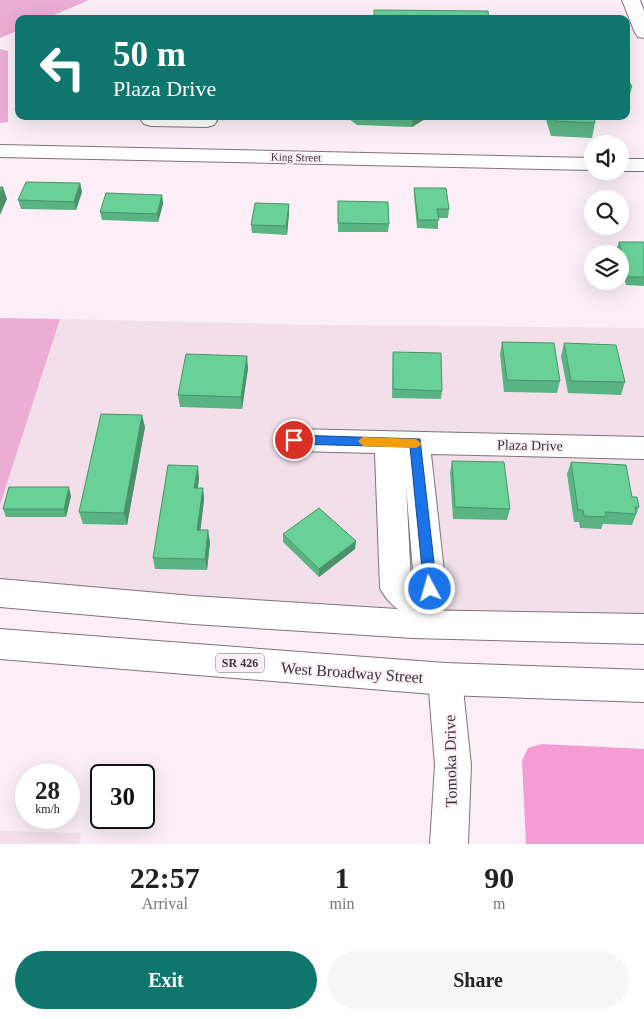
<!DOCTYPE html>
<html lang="en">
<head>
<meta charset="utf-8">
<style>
  body { margin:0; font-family:"Times New Roman",serif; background:#f6f6f6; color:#222; height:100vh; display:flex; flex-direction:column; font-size:19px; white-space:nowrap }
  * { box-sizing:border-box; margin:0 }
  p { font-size:16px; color:#767676 }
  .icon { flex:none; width:28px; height:28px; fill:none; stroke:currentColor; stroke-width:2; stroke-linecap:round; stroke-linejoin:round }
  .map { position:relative; height:844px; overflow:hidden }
  .panel { display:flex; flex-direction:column; background:#fff; flex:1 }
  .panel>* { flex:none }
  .banner { position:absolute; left:15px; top:15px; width:615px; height:105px; border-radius:10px; box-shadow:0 5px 20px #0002; background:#0f766e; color:#fff; overflow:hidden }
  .fabs { position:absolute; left:584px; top:135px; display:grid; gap:10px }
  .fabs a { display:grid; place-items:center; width:45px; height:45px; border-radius:50%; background:#fff; box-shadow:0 5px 20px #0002; font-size:25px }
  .speed { position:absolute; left:15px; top:764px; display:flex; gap:10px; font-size:25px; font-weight:700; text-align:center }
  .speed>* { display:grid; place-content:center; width:65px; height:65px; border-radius:50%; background:#fff; box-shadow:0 5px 20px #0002; line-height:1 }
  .speed small { font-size:12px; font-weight:400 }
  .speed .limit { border:2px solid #111; border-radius:8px; background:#fff; color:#111 }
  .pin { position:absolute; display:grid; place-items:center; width:42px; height:42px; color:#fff; margin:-21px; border:2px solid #fff; border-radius:50%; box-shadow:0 1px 5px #0007 }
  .me { position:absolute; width:55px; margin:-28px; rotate:354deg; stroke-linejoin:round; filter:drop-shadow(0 0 4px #0008) }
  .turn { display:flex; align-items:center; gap:18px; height:105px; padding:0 15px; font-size:22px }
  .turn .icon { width:65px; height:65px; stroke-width:2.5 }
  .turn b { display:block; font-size:35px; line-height:42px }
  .eta { display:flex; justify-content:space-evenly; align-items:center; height:85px; text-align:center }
  .eta b { font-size:30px; font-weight:800; line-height:35px }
  .button { display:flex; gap:10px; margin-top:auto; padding:10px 15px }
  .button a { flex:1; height:58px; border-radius:30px; background:#0f766e; color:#fff; font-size:20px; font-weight:800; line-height:58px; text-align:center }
  .button a+a { background:#f6f6f6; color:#222 }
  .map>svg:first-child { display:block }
  .built { fill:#f2dfe9 }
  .green { fill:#ecadd4 }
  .water { fill:#f59cd5 }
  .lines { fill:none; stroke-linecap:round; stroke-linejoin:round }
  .minor-casing { stroke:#7f737a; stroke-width:2 }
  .major-casing { stroke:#7f737a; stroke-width:2 }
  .minor { fill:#fff; fill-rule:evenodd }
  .major { fill:#fff; fill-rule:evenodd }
  .wall { fill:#5ab383 }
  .shaded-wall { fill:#4a926a }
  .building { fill:#69d098; stroke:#4a926a }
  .route { fill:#1a73e8; stroke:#114b97 }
  .slow { fill:#f59e0b }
  .labels { text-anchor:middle; stroke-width:4; stroke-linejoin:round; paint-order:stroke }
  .far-street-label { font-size:11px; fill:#393537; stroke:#fbeef6 }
  .shield { fill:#fbeef6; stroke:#736c70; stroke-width:1 }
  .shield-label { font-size:12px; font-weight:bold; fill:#393537 }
  .street-label { font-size:14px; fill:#393537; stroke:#fbeef6 }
  .near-street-label { font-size:16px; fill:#393537; stroke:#fbeef6 }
</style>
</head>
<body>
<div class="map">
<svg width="644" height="844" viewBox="0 0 644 844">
  <rect width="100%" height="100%" fill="#fbeef6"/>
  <path class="built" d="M60 319 319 325 644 328V439L284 430 283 449 379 451 389 600 399 611 0 604V505Z
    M428 452 644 458V616L440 612 443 594Z
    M0 831 81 833 79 844H0Z"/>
  <path class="green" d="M0 0H89L45 19H19V30L0 38Z
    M0 49 8 51V122L0 123Z
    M0 318 60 319 0 505Z"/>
  <path class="water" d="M542 744 644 749V844H526L522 761 528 748Z"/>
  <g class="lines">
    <defs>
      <path id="minor" d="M622 0H640L644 11V38L638 37 635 33Z
        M142 116H212L217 121 214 125 207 127 151 126 144 124 141 120Z
        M0 145 592 158V170L0 157Z
        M620 159H644V171H620Z
        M294 429 644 437V459L431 454 446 589C441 599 426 615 413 615 399 614 385 599 380 588L375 453 294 451 284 448 280 440 284 432ZM406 486 414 583H413L411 581Z
        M445 663 457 668 462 679 471 765 468 844H430L435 765 428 679 433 668Z"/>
      <path id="major" d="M0 579 193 596 413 610 644 614V644L413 638 193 624 0 607Z
        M0 629 445 663 644 670V702L445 695 0 659Z"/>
    </defs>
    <use href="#minor" class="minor-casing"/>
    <use href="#major" class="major-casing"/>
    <use href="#minor" class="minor"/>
    <use href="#major" class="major"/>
  </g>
  <path class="wall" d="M626 75 632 87 628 102H626Z
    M345 116H425V119L412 127 357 125Z
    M545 116H594L595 123 592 138 551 136Z
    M80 183 82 192 76 210 21 209 18 200Z
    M414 188 449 209 448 218H438V229L417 228 414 196Z
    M162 195 163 204 158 222 102 220 100 212Z
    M338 201 389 224 388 232H338Z
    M289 213 287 235 252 233 251 225Z
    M619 242H644V286L626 285 620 264V254H617L616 250Z
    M502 342 560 381 557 393 504 392 500 354Z
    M564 343 625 382 621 395 568 393 561 356Z
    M393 352 442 391 441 399 392 398Z
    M248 368 242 409 180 407 178 395Z
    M145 427 127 525 83 524 79 512Z
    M452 461 510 509 507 520 453 519 450 473Z
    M571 462 632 497 639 507 632 525 603 524 601 529 580 528 579 522H574L567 474Z
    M199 478 198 488H203L204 500 200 530 210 542 207 570 155 569 153 558Z
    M71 496 66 517H6L3 509Z
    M283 534 355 549 319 577 283 542Z"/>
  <path class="shaded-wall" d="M413 116H425V119L412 127Z
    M80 183 82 192 76 210 74 202Z
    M3 187 7 199 0 215V194Z
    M162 195 163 204 158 222 157 214Z
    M289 204V213L287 235 286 226Z
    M247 356 248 368 242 409 241 397Z
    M142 415 145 427 127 525 124 513Z
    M198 466 199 478 196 500 194 488Z
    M69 487 71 496 66 517 64 509Z
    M203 488 204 500 199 542 197 530Z
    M208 530 210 542 207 570 205 559Z
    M356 541 355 549 319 577V569Z"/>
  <path class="building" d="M374 10 488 11 489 19H374Z
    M626 75 632 87H626Z
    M553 116H594L595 123 555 121Z
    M26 182 80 183 74 202 18 200Z
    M0 187H3L0 194Z
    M414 188H446L449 209H437L439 220H418Z
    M106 193 162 195 157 214 100 212Z
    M338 201 388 202 389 224 338 223Z
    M255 203 289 204 286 226 251 225Z
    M619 242H644V277H628Z
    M502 342 554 343 560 381 507 380Z
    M564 343 616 345 625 382 571 381Z
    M393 352 441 353 442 391 393 389Z
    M186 354 247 356 241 397 178 395Z
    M101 414 142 415 124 513 79 512Z
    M452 461 504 462 510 509 455 507Z
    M571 462 626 465 632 497H637L639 507H635L636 514 605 512 606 517 584 516 583 510H578Z
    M168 465 198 466 194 488H203L197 530H208L205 559 153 558Z
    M9 487H69L64 509H3Z
    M319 508 356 541 319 569 283 534Z"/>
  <path class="route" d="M294 435 420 439 437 589 435 593 430 595 426 593 424 589 410 447 294 444 289 440Z"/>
  <path class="slow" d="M363 437 416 439 422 444 416 448 363 446 358 441Z"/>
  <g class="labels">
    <g class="far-street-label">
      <text transform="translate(296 157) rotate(1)" y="4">King Street</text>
    </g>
    <rect class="shield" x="216" y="653.5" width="48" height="19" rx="4"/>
    <g class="shield-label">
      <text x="240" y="667">SR 426</text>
    </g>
    <g class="street-label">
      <text transform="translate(530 445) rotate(1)" y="5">Plaza Drive</text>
    </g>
    <g class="near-street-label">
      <text transform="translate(352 672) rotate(4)" y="6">West Broadway Street</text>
      <text transform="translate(450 761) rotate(-91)" y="6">Tomoka Drive</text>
    </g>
  </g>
</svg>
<div class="fabs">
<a><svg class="icon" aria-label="sound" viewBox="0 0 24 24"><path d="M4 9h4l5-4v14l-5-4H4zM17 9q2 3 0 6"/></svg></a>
<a><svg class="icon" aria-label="search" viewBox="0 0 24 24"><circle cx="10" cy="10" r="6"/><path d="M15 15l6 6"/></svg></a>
<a><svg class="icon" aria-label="layers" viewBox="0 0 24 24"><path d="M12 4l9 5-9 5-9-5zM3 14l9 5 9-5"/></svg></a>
</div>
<div class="speed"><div>28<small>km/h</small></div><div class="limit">30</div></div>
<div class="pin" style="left:294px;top:440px;background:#d93025"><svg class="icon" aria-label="arrive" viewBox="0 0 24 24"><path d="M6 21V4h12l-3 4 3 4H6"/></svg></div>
<svg class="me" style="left:430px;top:589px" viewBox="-20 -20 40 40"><circle r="17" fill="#1a73e8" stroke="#fff" stroke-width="3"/><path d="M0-11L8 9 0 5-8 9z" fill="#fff"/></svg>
<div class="banner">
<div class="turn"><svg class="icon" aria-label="left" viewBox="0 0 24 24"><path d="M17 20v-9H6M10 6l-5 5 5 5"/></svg><div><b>50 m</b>Plaza Drive</div></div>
</div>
</div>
<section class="panel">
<div class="eta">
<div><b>22:57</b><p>Arrival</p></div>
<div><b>1</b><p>min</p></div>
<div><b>90</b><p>m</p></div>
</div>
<div class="button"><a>Exit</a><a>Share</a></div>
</section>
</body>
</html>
